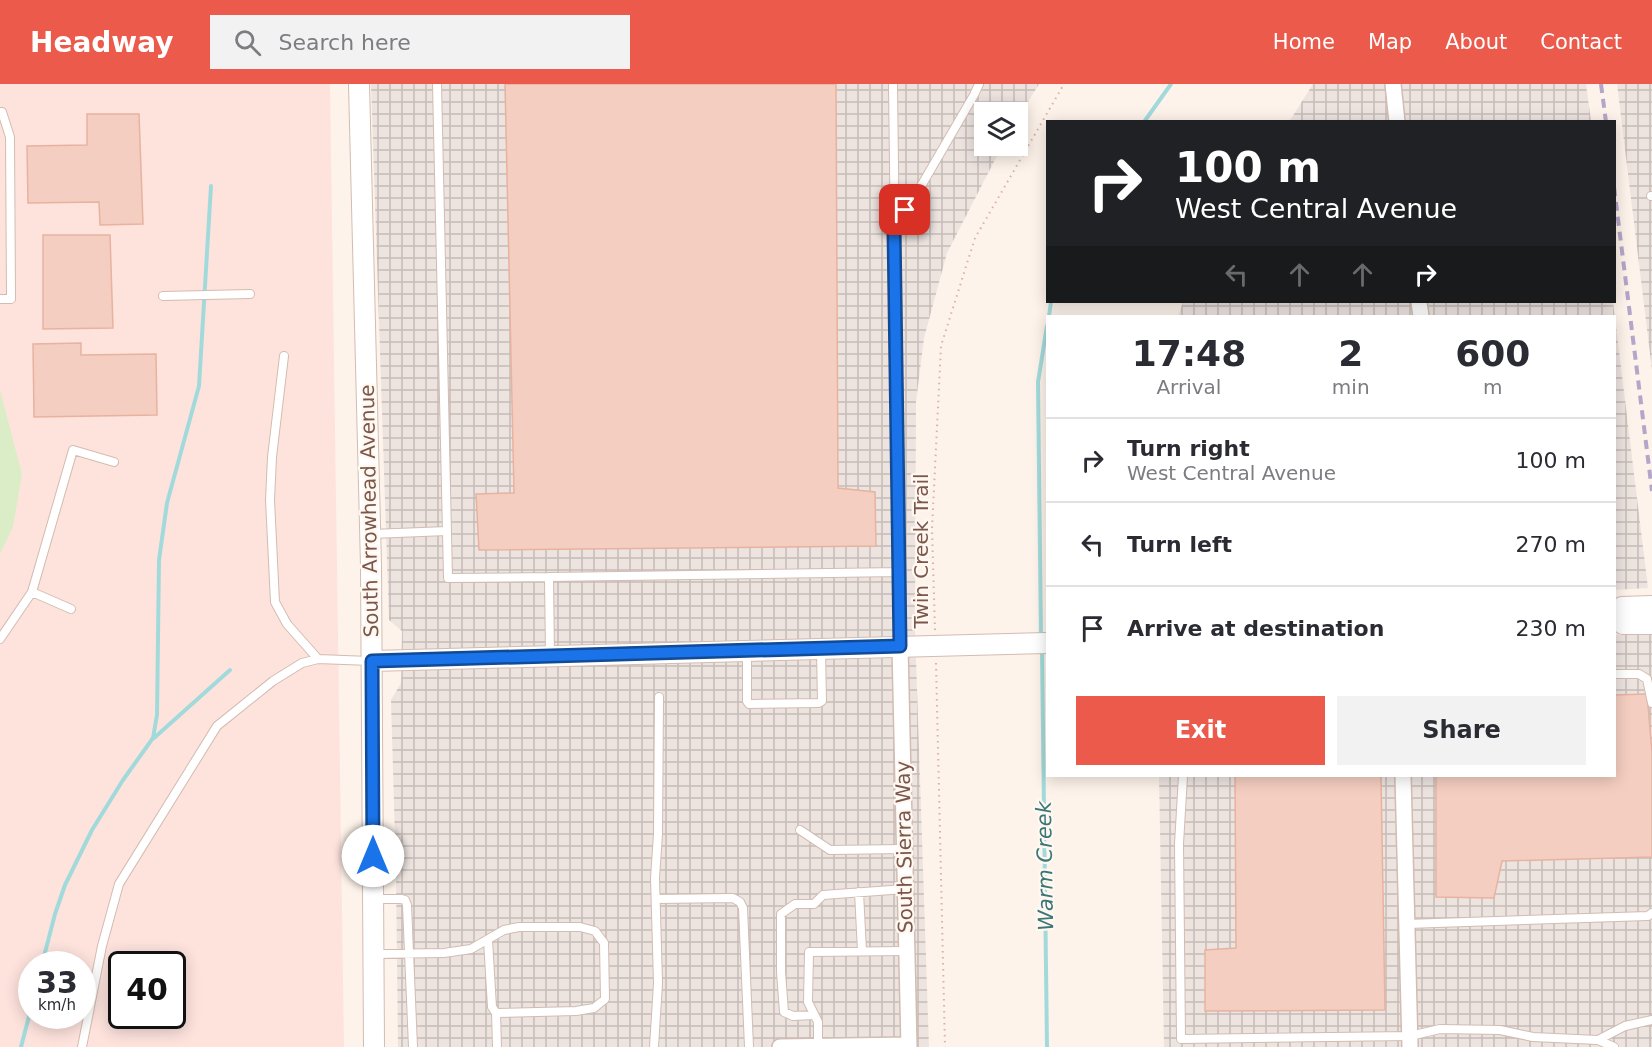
<!DOCTYPE html>
<html lang="en">
<head>
<meta charset="utf-8">
<style>
  body { margin:0; font-family:"DejaVu Sans",sans-serif; background:#f2f2f3; color:#2b2b33; height:100vh; display:flex; flex-direction:column; font-size:22px; white-space:nowrap }
  * { box-sizing:border-box; margin:0 }
  p { font-size:20px; color:#7c7c81 }
  .icon { flex:none; width:33px; height:33px; fill:none; stroke:currentColor; stroke-width:2; stroke-linecap:round; stroke-linejoin:round }
  .map { position:relative; flex:1; overflow:hidden }
  .sheet { position:absolute; left:1046px; top:231px; width:570px; height:462px; display:flex; flex-direction:column; background:#fff; border-radius:0px; box-shadow:0 3px 15px #0003 }
  .sheet>* { flex:none }
  .banner { position:absolute; left:1046px; top:36px; width:570px; height:183px; border-radius:0px; box-shadow:0 3px 15px #0003; background:#202124; color:#fff; overflow:hidden }
  .tools { position:absolute; left:974px; top:18px; display:grid; gap:12px }
  .tools a { display:grid; place-items:center; width:54px; height:54px; border-radius:0px; background:#fff; box-shadow:0 3px 15px #0003; font-size:30px }
  .speed { position:absolute; left:18px; top:867px; display:flex; gap:12px; font-size:30px; font-weight:700; text-align:center }
  .speed>* { display:grid; place-content:center; width:78px; height:78px; border-radius:50%; background:#fff; box-shadow:0 3px 15px #0003; line-height:1 }
  .speed small { font-size:15px; font-weight:400 }
  .speed .limit { border:3px solid #111; border-radius:9px; background:#fff; color:#111 }
  .pin { position:absolute; display:grid; place-items:center; width:51px; height:51px; color:#fff; margin:-26px; border-radius:12px; box-shadow:0 3px 9px #0006 }
  .me { position:absolute; width:66px; margin:-33px; rotate:0deg; stroke-linejoin:round; filter:drop-shadow(0 0 4px #0008) }
  .turn { display:flex; align-items:center; gap:21px; height:126px; padding:0 30px; font-size:27px }
  .turn .icon { width:78px; height:78px; stroke-width:2.5 }
  .turn b { display:block; font-size:42px; line-height:51px }
  .lanes { display:flex; align-items:center; height:57px; padding:0 30px; background:#0003; justify-content:center; gap:30px; direction:ltr }
  .lanes .off { opacity:.35 }
  .eta { display:flex; justify-content:space-evenly; align-items:center; height:102px; text-align:center }
  .eta b { font-size:36px; font-weight:700; line-height:42px }
  .primary-button { display:flex; gap:12px; margin-top:auto; padding:12px 30px }
  .primary-button a { flex:1; height:69px; border-radius:0px; background:#eb5a4b; color:#fff; font-size:24px; font-weight:700; line-height:69px; text-align:center }
  .primary-button a+a { background:#f2f2f3; color:#2b2b33 }
  ul { padding:0; list-style:none }
  li { display:flex; align-items:center; gap:18px; height:84px; padding:0 30px; border-top:2px solid #e1e1e2 }
  li div { flex:1 }
  li b { display:block; font-size:22px }
  li em { font-style:normal }
  header { display:flex; align-items:center; gap:36px; box-sizing:border-box; height:84px; padding:0 30px; background:#eb5a4b; color:#fff }
  header strong { font-size:28px }
  nav { display:flex; gap:33px; margin-inline-start:auto; font-size:21px }
  .search { width:420px; height:54px; background:#f2f2f3; display:flex; align-items:center; gap:15px; box-sizing:border-box; padding:0 21px; border-radius:0px; color:#7c7c81; font-size:22px }
  .map>svg:first-child { display:block }
  .commercial { fill:#fee3dd; fill-rule:evenodd }
  .industrial { fill:url(#industrial-grid) }
  .garden { fill:#dbedc7 }
  .lines { fill:none; stroke-linecap:round; stroke-linejoin:round }
  .stream { stroke:#a2dadb; stroke-width:4 }
  .building { fill:#f4cec0; stroke:#e8b2a0; stroke-width:1.5 }
  .service-casing { stroke:#d3bcb1; stroke-width:10 }
  .minor-casing { stroke:#d3bcb1; stroke-width:18 }
  .tertiary-casing { stroke:#d3bcb1; stroke-width:22 }
  .path { stroke:#dab1a2; stroke-width:2; stroke-dasharray:1.5 4.5; stroke-linecap:butt }
  .service { stroke:#fff; stroke-width:8 }
  .minor { stroke:#fff; stroke-width:15 }
  .tertiary { stroke:#fff; stroke-width:20 }
  .rail { stroke:#b4a6c9; stroke-width:4; stroke-dasharray:9 6; stroke-linecap:butt }
  .route-casing { stroke:#114b97; stroke-width:15 }
  .route { stroke:#1a73e8; stroke-width:10 }
  .labels { text-anchor:middle; stroke-width:4.5; stroke-linejoin:round; paint-order:stroke }
  .street-label { font-size:20px; fill:#7a564b; stroke:#fff8f1 }
  .water-label { font-size:21px; font-style:italic; fill:#3a7678; stroke:#fff8f1 }
</style>
</head>
<body>
<header>
<strong>Headway</strong>
<div class="search"><svg class="icon" aria-label="search" viewBox="0 0 24 24"><circle cx="10" cy="10" r="6"/><path d="M15 15l6 6"/></svg>Search here</div>
<nav><a>Home</a><a>Map</a><a>About</a><a>Contact</a></nav>
</header>
<div class="map">
<svg width="1652" height="963" viewBox="0 0 1652 963">
  <defs>
    <pattern id="industrial-grid" width="8" height="8" patternUnits="userSpaceOnUse" patternTransform="scale(1.5)"><rect width="8" height="8" fill="#ede4e0"/><path d="M0 4h8M4 0v8" fill="none" stroke="#c5bcb8"/></pattern>
  </defs>
  <rect width="100%" height="100%" fill="#fdf3ea"/>
  <path class="commercial" d="M0 0H330L344 963H0ZM32 880H82V932H32ZM122 880H172V932H122Z"/>
  <path class="industrial" d="M371 0H1039L1017 36V28H984V62H1002L947 169 924 254 916 318 915 545 929 963H398L396 790 391 616 401 599 402 547 389 536Z
    M1313 0H1586L1591 37 1289 38Z
    M1617 0H1652V286Z
    M1183 218H1613L1648 504 1614 506V232H1178Z
    M1652 550V963H1164L1159 692H1614V551Z"/>
  <path class="garden" d="M0 306 22 390 13 443 0 470Z"/>
  <g class="lines">
    <path class="stream" d="M1144 38 1171 0
      M1049 232 1051 218
      M1041 553 1038 298 1047 242
      M1042 566 1047 963
      M154 654 230 586
      M42 880 55 830 65 801 92 746 123 696 153 654 157 631 159 476 167 419 199 302 211 102
      M21 963 32 921"/>
  </g>
  <path class="building" d="M505 0H836L838 404 875 408 876 462 479 466 476 410 514 409Z
    M87 30H139L143 140 100 141 99 118 28 119 27 62 87 61Z
    M43 151H110L113 244 43 245Z
    M81 259V271L156 270 157 331 34 333 33 260Z
    M1647 610 1652 668V773L1502 777 1494 814 1436 813V692H1614V611Z
    M1235 692H1381L1385 926 1205 927V866L1236 864Z"/>
  <g class="lines">
    <defs>
      <path id="service" d="M437 0 448 494 549 493 550 571
        M893 0 899 488
        M0 28H2L10 53 11 215H0
        M1651 112H1652
        M895 143 917 109 974 11 979 0
        M163 212 250 210
        M284 272 272 373 270 416 275 518 287 540 318 575
        M372 450 447 447
        M549 493 899 488 900 562
        M32 508 71 525
        M0 555 32 508 73 366 114 378
        M747 568V617L749 620 819 619 822 617 821 567
        M1614 590H1639L1647 595 1652 619
        M1183 692 1179 760 1181 955 1410 952 1440 945 1500 946 1533 953 1598 956 1614 963
        M800 746 830 766 904 765
        M859 808 862 867
        M374 815H401L405 816 407 821 413 963
        M656 815 733 814 740 818 743 824 749 963
        M1407 840 1648 832 1652 829
        M375 870 444 869 471 865 504 846 519 843H580L595 847 604 859 605 915 594 924 576 927 496 929 492 923 488 856
        M496 929 497 963
        M814 931 793 932 784 928 781 888V830L795 820H814L823 811 905 805
        M1598 956 1625 942 1652 936
        M818 962V938L808 918 809 868 907 867
        M82 963 102 862 119 800 217 642 273 597 302 579 318 575 370 577
        M654 963 658 899 655 794 658 750 659 613"/>
      <path id="minor" d="M1393 0 1397 38
        M1419 218 1421 232
        M900 562 909 963
        M1403 692 1410 963
        M780 963 909 961"/>
      <path id="tertiary" d="M359 0 371 482 374 963
        M1614 532 1622 523 1652 522
        M1614 532 1623 540H1652
        M372 577 1047 559"/>
    </defs>
    <use href="#service" class="service-casing"/>
    <use href="#minor" class="minor-casing"/>
    <use href="#tertiary" class="tertiary-casing"/>
    <path class="path" d="M935 546 932 445 941 262 975 154 1064 0
      M936 579 945 963"/>
    <use href="#service" class="service"/>
    <use href="#minor" class="minor"/>
    <use href="#tertiary" class="tertiary"/>
    <path class="rail" d="M1601 0 1606 38
      M1614 103 1652 407"/>
  </g>
  <g class="lines">
    <defs>
      <path id="route" d="M373 772 372 577 900 562 894 144 905 126"/>
    </defs>
    <use href="#route" class="route-casing"/>
    <use href="#route" class="route"/>
  </g>
  <g class="labels">
    <g class="street-label">
      <text transform="translate(369 427) rotate(-91)" y="7">South Arrowhead Avenue</text>
      <text transform="translate(921 467) rotate(-90)" y="7">Twin Creek Trail</text>
      <text transform="translate(904 763) rotate(-91)" y="7">South Sierra Way</text>
    </g>
    <g class="water-label">
      <text transform="translate(1045 782) rotate(-91)" y="7">Warm Creek</text>
    </g>
  </g>
</svg>
<div class="tools">
<a><svg class="icon" aria-label="layers" viewBox="0 0 24 24"><path d="M12 4l9 5-9 5-9-5zM3 14l9 5 9-5"/></svg></a>
</div>
<div class="speed"><div>33<small>km/h</small></div><div class="limit">40</div></div>
<div class="pin" style="left:905px;top:126px;background:#d93025"><svg class="icon" aria-label="arrive" viewBox="0 0 24 24"><path d="M6 21V4h12l-3 4 3 4H6"/></svg></div>
<svg class="me" style="left:373px;top:772px" viewBox="-20 -20 40 40"><circle r="19" fill="#fff"/><path d="M0-13L10 11 0 6-10 11z" fill="#1a73e8"/></svg>
<div class="banner">
<div class="turn"><svg class="icon" aria-label="right" viewBox="0 0 24 24"><path d="M7 20v-9h11M14 6l5 5-5 5"/></svg><div><b>100 m</b>West Central Avenue</div></div>
<div class="lanes"><svg class="icon off" aria-label="left" viewBox="0 0 24 24"><path d="M17 20v-9H6M10 6l-5 5 5 5"/></svg><svg class="icon off" aria-label="ahead" viewBox="0 0 24 24"><path d="M12 20V5M6 11l6-6 6 6"/></svg><svg class="icon off" aria-label="ahead" viewBox="0 0 24 24"><path d="M12 20V5M6 11l6-6 6 6"/></svg><svg class="icon" aria-label="right" viewBox="0 0 24 24"><path d="M7 20v-9h11M14 6l5 5-5 5"/></svg></div>
</div>
<section class="sheet">
<div class="eta">
<div><b>17:48</b><p>Arrival</p></div>
<div><b>2</b><p>min</p></div>
<div><b>600</b><p>m</p></div>
</div>
<ul>
<li><svg class="icon" aria-label="right" viewBox="0 0 24 24"><path d="M7 20v-9h11M14 6l5 5-5 5"/></svg><div><b>Turn right</b><p>West Central Avenue</p></div><em>100 m</em></li>
<li><svg class="icon" aria-label="left" viewBox="0 0 24 24"><path d="M17 20v-9H6M10 6l-5 5 5 5"/></svg><div><b>Turn left</b></div><em>270 m</em></li>
<li><svg class="icon" aria-label="arrive" viewBox="0 0 24 24"><path d="M6 21V4h12l-3 4 3 4H6"/></svg><div><b>Arrive at destination</b></div><em>230 m</em></li>
</ul>
<div class="primary-button"><a>Exit</a><a>Share</a></div>
</section>
</div>
</body>
</html>
